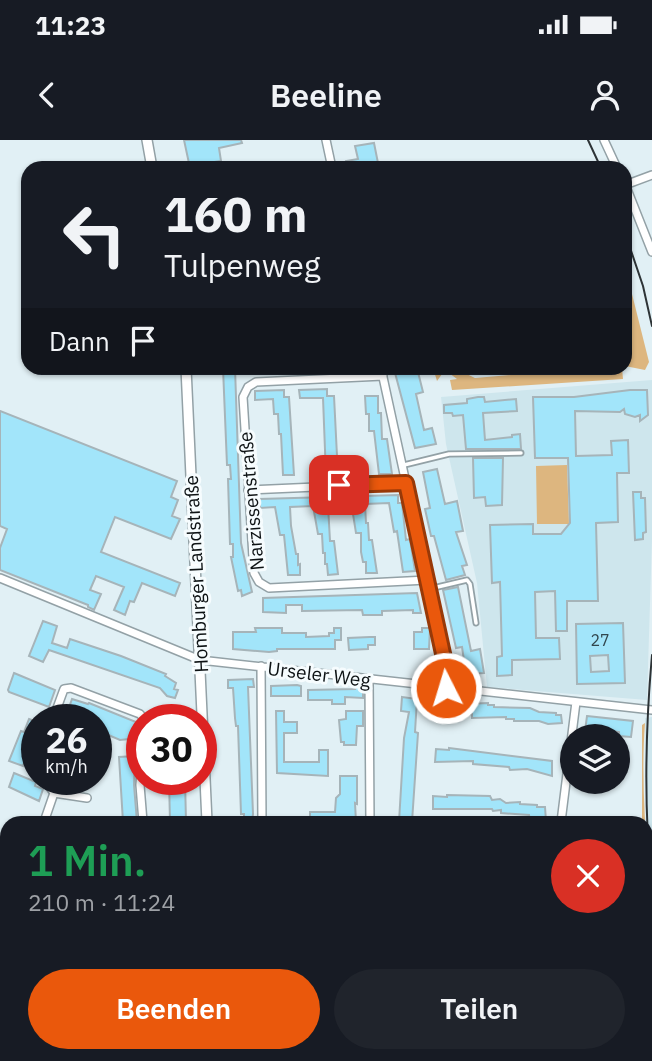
<!DOCTYPE html>
<html lang="de">
<head>
<meta charset="utf-8">
<style>
  body { margin:0; font-family:"IBM Plex Sans",sans-serif; background:#20242c; color:#f1f3f6; height:100vh; display:flex; flex-direction:column; font-size:26px; white-space:nowrap }
  * { box-sizing:border-box; margin:0 }
  p { font-size:23px; color:#9ea1a6 }
  .icon { flex:none; width:38px; height:38px; fill:none; stroke:currentColor; stroke-width:2; stroke-linecap:round; stroke-linejoin:round }
  .map { position:relative; flex:1; overflow:hidden }
  .drawer { position:absolute; left:0px; top:676px; width:653px; height:247px; display:flex; flex-direction:column; background:#171b24; border-radius:21px 21px 0 0; box-shadow:0 2px 5px #0004 }
  .drawer>* { flex:none }
  .top-card { position:absolute; left:21px; top:21px; width:611px; height:214px; border-radius:21px; box-shadow:0 2px 5px #0004; background:#171b24; color:#f1f3f6; overflow:hidden }
  .controls { position:absolute; left:560px; top:584px; display:grid; gap:14px }
  .controls a { display:grid; place-items:center; width:70px; height:70px; border-radius:50%; background:#171b24; box-shadow:0 2px 5px #0004; font-size:35px }
  .speed { position:absolute; left:21px; top:564px; display:flex; gap:14px; font-size:35px; font-weight:700; text-align:center }
  .speed>* { display:grid; place-content:center; width:91px; height:91px; border-radius:50%; background:#171b24; box-shadow:0 2px 5px #0004; line-height:1 }
  .speed small { font-size:18px; font-weight:400 }
  .speed .limit { border:10px solid #d22; background:#fff; color:#111 }
  .pin { position:absolute; display:grid; place-items:center; width:60px; height:60px; color:#fff; margin:-30px; border-radius:14px; box-shadow:0 4px 10px #0006 }
  .me { position:absolute; width:77px; margin:-38px; rotate:355deg; stroke-linejoin:round; filter:drop-shadow(0 0 5px #0008) }
  .turn { display:flex; align-items:center; gap:24px; height:147px; padding:0 28px; font-size:32px }
  .turn .icon { width:91px; height:91px; stroke-width:2.5 }
  .turn b { display:block; font-size:49px; line-height:60px }
  .then { display:flex; align-items:center; height:66px; padding:0 28px; background:#0003; gap:14px; font-size:26px }
  .round { display:grid; place-items:center; flex:none; width:74px; height:74px; border-radius:37px; background:#20242c }
  .summary { display:flex; align-items:center; justify-content:space-between; height:119px; padding:0 28px }
  h1 { font-size:42px; font-weight:600; line-height:52px; color:#1e9e55 }
  .cta { display:flex; gap:14px; margin-top:auto; padding:14px 28px }
  .cta a { flex:1; height:80px; border-radius:42px; background:#ea580c; color:#fff; font-size:28px; font-weight:600; line-height:80px; text-align:center }
  .cta a+a { background:#20242c; color:#f1f3f6 }
  .status { display:flex; justify-content:space-between; align-items:center; height:49px; padding:0 35px; background:#171b24; direction:ltr }
  .status svg { height:19px; fill:currentColor }
  header { display:flex; justify-content:space-between; align-items:center; height:91px; padding:0 28px; background:#171b24; font-size:32px; font-weight:600 }
  .map>svg:first-child { display:block }
  .built { fill:#cee6ed }
  .green { fill:#ddb67f }
  .building { fill:#a2e5fa; stroke:#a6b4b9; stroke-width:2; fill-rule:evenodd }
  .lines { fill:none; stroke-linecap:round; stroke-linejoin:round }
  .service-casing { stroke:#93a1a6; stroke-width:7 }
  .minor-casing { stroke:#93a1a6; stroke-width:10 }
  .tertiary-casing { stroke:#93a1a6; stroke-width:12 }
  .service { stroke:#fff; stroke-width:3.5 }
  .minor { stroke:#fff; stroke-width:7 }
  .tertiary { stroke:#fff; stroke-width:9 }
  .tram { stroke:#2d3336; stroke-width:2 }
  .route-casing { stroke:#983908; stroke-width:18 }
  .route { stroke:#ea580c; stroke-width:12 }
  .labels { text-anchor:middle; stroke-width:6; stroke-linejoin:round; paint-order:stroke }
  .number-label { font-size:16px; fill:#32474e }
  .street-label { font-size:19px; fill:#0d1214; stroke:#f6fcfe }
</style>
</head>
<body>
<div class="status"><b>11:23</b><svg viewBox="0 0 49 12"><path d="M0 12V9h3v3zM5 12V6h3v6zM10 12V3h3v9zM15 12V0h3v12zM26 1h20v11H26zM47 4h2v5h-2z"/></svg></div>
<header><svg class="icon" aria-label="back" viewBox="0 0 24 24"><path d="M15 5l-7 7 7 7"/></svg>Beeline<svg class="icon" aria-label="person" viewBox="0 0 24 24"><circle cx="12" cy="8" r="4"/><path d="M4 21q1-7 8-7t8 7"/></svg></header>
<div class="map">
<svg width="652" height="921" viewBox="0 0 652 921">
  <rect width="100%" height="100%" fill="#e1f0f5"/>
  <path class="built" d="M652 240V399L647 560 487 547 477 443 446 304 441 257Z
    M652 577V770L646 698 645 588V578Z"/>
  <path class="green" d="M625 126 649 222 645 230 625 226Z
    M433 228H454L475 238 593 228H622L623 239 452 250 450 240 457 239 445 230 437 241Z
    M567 325 569 384H537L536 326Z
    M645 583C639 662 652 742 652 822L651 807H646V682H642V585Z"/>
  <path class="building" d="M184 0H241L242 3 219 8 221 21 207 23 208 28H190Z
    M374 3 379 28H347L346 21 358 19 355 6Z
    M223 228H235L241 403 252 452 242 456 241 450 238 451 231 417H233V404H230L228 339H231L230 325H227Z
    M400 228H417L423 252 416 254 424 290 432 288 436 304 415 308 394 229Z
    M327 249V256H334L338 336H326L323 258H300L299 250Z
    M284 250V257H289L294 335H283L281 294H279L278 274H274L273 259 255 260V251Z
    M630 250H647L648 275 640 281V275L635 277 625 274 624 269 620 272 575 271 576 316 612 315 611 301 628 300 629 333H617L618 382 596 383 598 461H567V491H556L555 451 535 452 536 498H559L560 519 512 520V535L497 536V517L502 516 500 442 492 443 490 385 533 384V394H561L570 383 568 318H535L533 257H574Z
    M365 256H378V273H381L382 299H387L392 334H379L374 291H369V274H366Z
    M478 257H484L485 262 516 259 517 271 483 273 485 300 512 297V295L520 294 521 309H466L463 275 453 276 452 273H444V265L467 263V259Z
    M0 271 177 341 171 357 178 360 172 376 180 379 171 399 115 377 101 412 180 443 175 456 142 443 134 462 130 461 125 475 114 470 124 447 96 436 90 450 101 454 94 470 88 467V465L0 430V408L7 389 0 386Z
    M473 318H503L502 365 486 366 485 357 474 358Z
    M437 329 445 364 457 361 463 391 456 392 467 425 462 426 465 435 446 440 434 396H431L425 369 430 368 423 332Z
    M633 352H641V358H645L646 392 643 393V399L635 400Z
    M398 355V363H402L406 400 410 399 415 431 403 432 397 391 394 392 389 363 365 364 366 383H368L369 400H372L377 433H366V422H363L361 412V393H356L353 374H351V371H343V365H328L330 401H334L338 434 328 435 327 424H325V413H323L322 394H318L313 366 290 367 291 386 296 414H298V425L300 424V435H288L284 395H280L275 367 260 368V359Z
    M458 447 471 511 480 509 484 533 466 534 462 507 456 508 443 450Z
    M417 453 421 473H413V470L382 471V475H363L362 470 302 471V465H286V473L263 472V458Z
    M43 481 57 486 52 503 67 508 70 499 121 516 166 534 165 536 176 543 174 549 178 550 175 558 167 556 160 548 49 510 43 522 29 516Z
    M623 483 625 543 577 544 576 484ZM608 515 609 531 591 532 590 516Z
    M255 488H282V493H306V497L329 496V493H334V488H341V500H335V509H277V511L269 512 233 509V492H256Z
    M422 488H430L429 509H414V492H422Z
    M370 497H375V505H368V509L349 510 348 498Z
    M14 533 55 550 49 567 9 552 8 550Z
    M253 539 254 547H248L253 674 252 682H244V674H241L238 586H236L235 578 233 548H228V540Z
    M297 545 301 546V556H271V546Z
    M355 546H363V558L345 557V564H332V560H308V550L355 549Z
    M402 557 417 559 415 592 418 593 412 682H399L404 598 409 572 401 571Z
    M72 559 88 564 89 563 136 582 129 599 120 600 99 591 96 579H68L69 577 66 576Z
    M451 561H465V564L488 563V565H494V567L530 568 539 572 556 573V575H561L562 583 548 584 539 581H514V579H506V577L472 578V574L437 575 438 562 451 563Z
    M276 571H284V582H297V593H284V622H319V610H328V636L277 633Z
    M346 571H363V586H357L356 605H344V602H341L339 580 346 579Z
    M587 576 633 581 631 597 619 596V592L612 591 592 589V592L585 591Z
    M29 579 37 582V597L31 604 23 626 9 621 21 591 24 592Z
    M449 608 552 621V636L527 629 510 630 509 627 473 624V621L435 622 436 609 449 610Z
    M135 616 134 645 137 682H123L119 617Z
    M14 633 36 642 35 646 43 649 39 661 9 647Z
    M340 636H357V664L355 663 356 682H310V672H335L336 658 340 654Z
    M169 639H185L186 682H170Z
    M447 655 490 656 492 660 500 659 506 663 520 662V664L537 665V667H545L546 681 530 682 529 675 501 673V670L493 671 492 669H433V656L447 657Z"/>
  <g class="lines">
    <defs>
      <path id="service" d="M404 325 449 314 521 313
        M429 449 467 440 470 444 476 483
        M381 921 399 915"/>
      <path id="minor" d="M326 0 332 28
        M604 0 617 28
        M296 28 332 27
        M625 44 652 112
        M625 45 652 35
        M381 228 447 532 446 548
        M383 236 256 242 248 247 243 257 254 433 259 442 269 448 427 440
        M248 350 406 343
        M0 438 200 520 652 570
        M261 526 262 682
        M369 540 370 682
        M53 579 64 549 71 548 140 574 144 579
        M142 614 140 645 143 682
        M37 627V629
        M54 653 87 658
        M44 682 54 653 44 639
        M561 682 576 562
        M646 810 648 921
        M40 915 43 921
        M158 915V921
        M405 921V915"/>
      <path id="tertiary" d="M147 0 152 28
        M186 228 207 682
        M217 915V921"/>
    </defs>
    <use href="#service" class="service-casing"/>
    <use href="#minor" class="minor-casing"/>
    <use href="#tertiary" class="tertiary-casing"/>
    <use href="#service" class="service"/>
    <use href="#minor" class="minor"/>
    <use href="#tertiary" class="tertiary"/>
    <path class="tram" d="M588 0 601 28
      M625 93 643 146 652 186
      M652 515C645 593 644 673 652 751"/>
  </g>
  <g class="lines">
    <defs>
      <path id="route" d="M339 345 406 343 447 532 446 548"/>
    </defs>
    <use href="#route" class="route-casing"/>
    <use href="#route" class="route"/>
  </g>
  <g class="labels">
    <g class="number-label">
      <text x="600" y="506">27</text>
    </g>
    <g class="street-label">
      <text transform="translate(251 361) rotate(-95)" y="7">Narzissenstraße</text>
      <text transform="translate(196 434) rotate(-93)" y="7">Homburger Landstraße</text>
      <text transform="translate(319 534) rotate(7)" y="7">Urseler Weg</text>
    </g>
  </g>
</svg>
<div class="controls">
<a><svg class="icon" aria-label="layers" viewBox="0 0 24 24"><path d="M12 4l9 5-9 5-9-5zM3 14l9 5 9-5"/></svg></a>
</div>
<div class="speed"><div>26<small>km/h</small></div><div class="limit">30</div></div>
<div class="pin" style="left:339px;top:345px;background:#d93025"><svg class="icon" aria-label="arrive" viewBox="0 0 24 24"><path d="M6 21V4h12l-3 4 3 4H6"/></svg></div>
<svg class="me" style="left:446px;top:548px" viewBox="-20 -20 40 40"><circle r="17" fill="#ea580c" stroke="#fff" stroke-width="3"/><path d="M0-11L8 9 0 5-8 9z" fill="#fff"/></svg>
<div class="top-card">
<div class="turn"><svg class="icon" aria-label="left" viewBox="0 0 24 24"><path d="M17 20v-9H6M10 6l-5 5 5 5"/></svg><div><b>160 m</b>Tulpenweg</div></div>
<div class="then">Dann<svg class="icon" aria-label="arrive" viewBox="0 0 24 24"><path d="M6 21V4h12l-3 4 3 4H6"/></svg></div>
</div>
<section class="drawer">
<div class="summary"><div><h1>1 Min.</h1><p>210 m · 11:24</p></div><a class="round" style="background:#d93025;color:#fff"><svg class="icon" aria-label="close" viewBox="0 0 24 24"><path d="M6 6l12 12M18 6L6 18"/></svg></a></div>
<div class="cta"><a>Beenden</a><a>Teilen</a></div>
</section>
</div>
</body>
</html>
